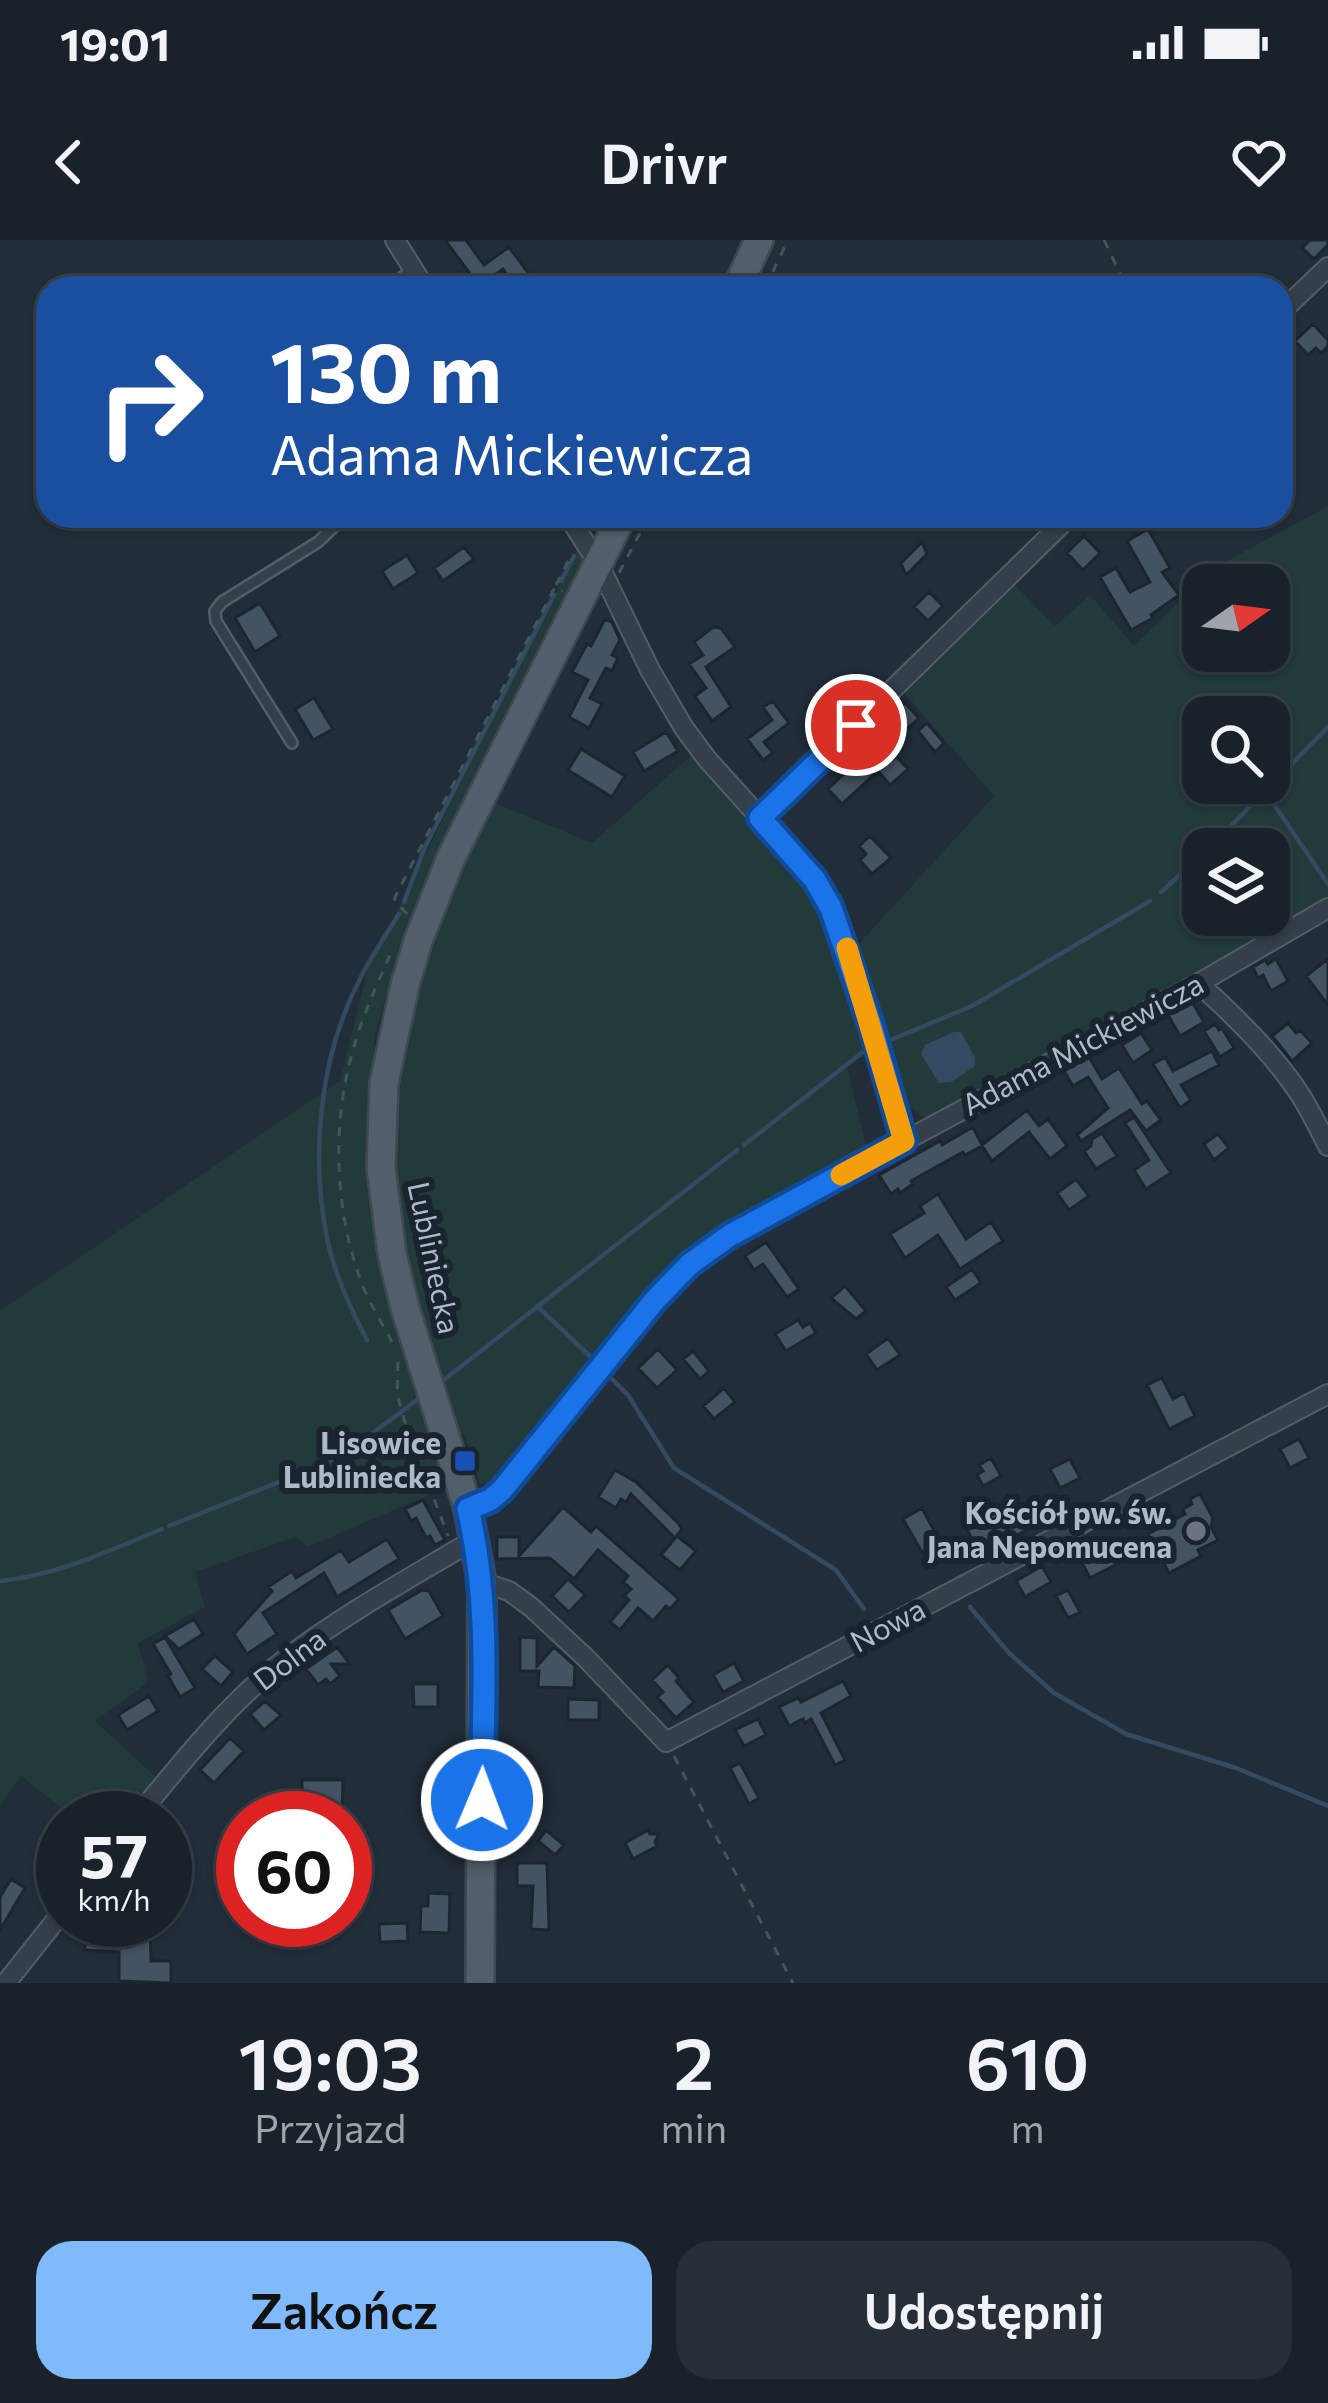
<!DOCTYPE html>
<html lang="pl">
<head>
<meta charset="utf-8">
<style>
  body { margin:0; font-family:Commissioner,sans-serif; background:#262f37; color:#f1f3f6; height:100vh; display:flex; flex-direction:column; font-size:45px; white-space:nowrap }
  * { box-sizing:border-box; margin:0 }
  p { font-size:39px; color:#9fa4a9 }
  .icon { flex:none; width:66px; height:66px; fill:none; stroke:currentColor; stroke-width:2; stroke-linecap:round; stroke-linejoin:round }
  .map { position:relative; height:1743px; overflow:hidden }
  .drawer { display:flex; flex-direction:column; background:#19222b; flex:1 }
  .drawer>* { flex:none }
  .banner { position:absolute; left:36px; top:36px; width:1257px; height:252px; border-radius:36px; box-shadow:0 3px 9px #0004,0 0 0 3px #373f47; background:#1a4fa0; color:#fff; overflow:hidden }
  .needle { width:78px; rotate:76deg }
  .tools { position:absolute; left:1182px; top:324px; display:grid; gap:24px }
  .tools a { display:grid; place-items:center; width:108px; height:108px; border-radius:24px; background:#19222b; box-shadow:0 3px 9px #0004,0 0 0 3px #373f47; font-size:60px }
  .speed { position:absolute; left:36px; top:1551px; display:flex; gap:24px; font-size:60px; font-weight:700; text-align:center }
  .speed>* { display:grid; place-content:center; width:156px; height:156px; border-radius:50%; background:#19222b; box-shadow:0 3px 9px #0004,0 0 0 3px #373f47; line-height:1 }
  .speed small { font-size:30px; font-weight:400 }
  .speed .limit { border:18px solid #d22; background:#fff; color:#111 }
  .pin { position:absolute; display:grid; place-items:center; width:102px; height:102px; color:#fff; margin:-51px; border:6px solid #fff; border-radius:50%; box-shadow:0 3px 12px #0007 }
  .me { position:absolute; width:132px; margin:-66px; rotate:1deg; stroke-linejoin:round; filter:drop-shadow(0 0 9px #0008) }
  .turn { display:flex; align-items:center; gap:42px; height:252px; padding:0 36px; font-size:54px }
  .turn .icon { width:156px; height:156px; stroke-width:2.5 }
  .turn b { display:block; font-size:84px; line-height:102px }
  .eta { display:flex; justify-content:space-evenly; align-items:center; height:204px; text-align:center }
  .eta b { font-size:72px; font-weight:600; line-height:84px }
  .action { display:flex; gap:24px; margin-top:auto; padding:24px 36px }
  .action a { flex:1; height:138px; border-radius:36px; background:#80bafa; color:#111; font-size:48px; font-weight:600; line-height:138px; text-align:center }
  .action a+a { background:#262f37; color:#f1f3f6 }
  .status { display:flex; justify-content:space-between; align-items:center; height:84px; padding:0 60px; background:#19222b; direction:ltr }
  .status svg { height:33px; fill:currentColor }
  header { display:flex; justify-content:space-between; align-items:center; height:156px; padding:0 36px; background:#19222b; font-size:54px; font-weight:600 }
  .map>svg:first-child { display:block }
  .green { fill:#223a3a; fill-rule:evenodd }
  .water { fill:#344a61 }
  .lines { fill:none; stroke-linecap:round; stroke-linejoin:round }
  .stream { stroke:#344a61; stroke-width:4.5 }
  .building { fill:#445361; stroke:#1c2630; stroke-width:3 }
  .lane-casing { stroke:#525d67; stroke-width:14 }
  .street-casing { stroke:#525d67; stroke-width:22 }
  .primary-casing { stroke:#3e4853; stroke-width:32 }
  .path { stroke:#405757; stroke-width:3; stroke-dasharray:9 9; stroke-linecap:butt }
  .lane { stroke:#343f4a; stroke-width:9 }
  .street { stroke:#343f4a; stroke-width:18 }
  .primary { stroke:#525e6a; stroke-width:27 }
  .route-casing { stroke:#114b97; stroke-width:30 }
  .route { stroke:#1a73e8; stroke-width:21 }
  .slow { stroke:#f59e0b; stroke-width:21 }
  .transit-dot { fill:#1a4fb4; stroke:#1a242e; stroke-width:4.5 }
  .worship-dot { fill:#6b7280; stroke:#1a242e; stroke-width:4.5 }
  .labels { text-anchor:middle; stroke-width:12; stroke-linejoin:round; paint-order:stroke }
  .street-label { font-size:30px; fill:#afbac6; stroke:#1a242e }
  .poi-label { font-size:30px; font-weight:bold; fill:#afbac6; stroke:#1a242e; text-anchor:end }
</style>
</head>
<body>
<div class="status"><b>19:01</b><svg viewBox="0 0 49 12"><path d="M0 12V9h3v3zM5 12V6h3v6zM10 12V3h3v9zM15 12V0h3v12zM26 1h20v11H26zM47 4h2v5h-2z"/></svg></div>
<header><svg class="icon" aria-label="back" viewBox="0 0 24 24"><path d="M15 5l-7 7 7 7"/></svg>Drivr<svg class="icon" aria-label="heart" viewBox="0 0 24 24"><path d="M12 20l-8-8c-3-5 5-10 8-4 3-6 11-1 8 4z"/></svg></header>
<div class="map">
<svg width="1328" height="1743" viewBox="0 0 1328 1743">
  <rect width="100%" height="100%" fill="#212d39"/>
  <path class="green" d="M1328 266V661L930 879 922 877 905 862 855 708 994 556 903 452 1014 344 1055 386 1090 355 1134 406 1212 329ZM1203 345H1269V411H1203ZM1203 477H1269V543H1203ZM1203 609H1269V675H1203Z
    M579 305 586 317V326L443 602 399 710 375 795 369 936 450 1246 307 1307 296 1297 195 1332 205 1367 138 1403 148 1442 95 1481 158 1539 125 1578H74L21 1536 0 1566V1071L340 841 368 729Z
    M693 514 823 663 872 814 846 823 868 913 690 1011 497 1243H480L473 1222 476 1220 474 1213H470L464 1194H459L446 1171 390 972 389 883 418 729 488 560 592 603Z"/>
  <path class="water" d="M954 792H961L975 818V826L951 842 939 843 921 814 925 805Z"/>
  <g class="lines">
    <path class="stream" d="M561 341 574 316
      M1264 550 1328 644
      M1208 609 1328 487
      M1161 652 1203 614
      M404 662 425 607 554 355
      M888 801 972 766 1150 661
      M744 905 868 808
      M537 1066 594 1120
      M367 1100C350 1068 334 1033 327 998 310 913 320 814 361 737 372 715 386 695 399 674
      M609 1136 628 1155 674 1228 836 1330 864 1369
      M440 1143 737 910
      M318 1225 338 1219 417 1160
      M169 1286 309 1230
      M0 1341C58 1335 108 1311 162 1289
      M970 1367 1009 1413 1054 1453 1126 1494 1236 1528 1328 1566"/>
  </g>
  <path class="building" d="M445 0H466L484 25 509 7 535 42 527 48H516L503 29 476 48 468 37 471 35Z
    M1310 0H1328V5L1314 19 1302 8Z
    M1313 84 1328 100V106L1321 113 1316 108 1308 115 1295 101Z
    M1148 289 1170 328 1162 332 1179 355 1151 375 1153 378 1131 390 1100 337 1116 328 1130 352 1150 342 1127 301Z
    M1084 296 1100 313 1083 330 1067 313Z
    M922 302 927 314 906 335 901 323Z
    M464 307 474 319 443 341 434 328Z
    M407 315 418 333 393 349 382 331Z
    M929 352 943 366 928 381 914 367Z
    M260 363 280 396 255 412 235 378Z
    M605 379 612 382 620 400 612 415 618 418 612 431 606 428 590 458 602 464 589 488 569 477 588 440 572 432 587 404 591 406Z
    M713 387 721 388 735 407 706 427 731 467 712 481 695 456 706 448 689 424 703 415 694 402Z
    M314 458 333 489 313 500 295 469Z
    M773 461 789 483 764 502 773 513 763 520 747 499 772 480 763 467Z
    M905 463 919 478 898 497 885 482Z
    M927 483 944 503 935 512 918 491Z
    M666 492 678 511 644 531 633 512Z
    M866 501 888 523 896 516 908 529 890 545 878 531 842 564 828 549 858 520 852 514Z
    M581 509 625 536 612 557 568 530Z
    M870 596 891 618 872 634 860 620 866 614 859 606Z
    M1276 719 1288 741 1271 751 1263 735 1258 738 1253 727 1265 720 1268 724Z
    M1328 719V765L1306 736Z
    M1192 762 1204 782 1180 796 1168 775Z
    M1288 783 1296 793 1300 790 1312 803 1292 821 1272 796Z
    M1215 784 1219 790 1222 788 1234 808 1220 817 1204 791Z
    M1141 793 1152 810 1133 823 1122 805Z
    M1212 811 1219 825 1181 845 1191 860 1180 868 1153 824 1165 817 1173 831Z
    M1089 817 1102 839 1119 828 1142 864 1147 861 1161 880 1146 891 1130 870 1081 901 1077 895 1108 868 1088 837 1073 846 1064 831Z
    M1027 870 1039 886 1048 879 1067 906 1050 919 1029 892 992 921 982 906 965 915 963 912 911 941 913 944 900 953 898 949 891 954 879 935 940 901 942 905 973 887 982 905Z
    M1134 877 1171 933 1146 949 1134 930 1149 920 1125 883Z
    M1102 893 1117 916 1096 929 1084 911 1091 906 1092 899Z
    M1218 894 1229 908 1214 920 1204 904Z
    M1076 939 1089 956 1069 970 1057 953Z
    M938 954 966 999 991 982 1003 1001 960 1029 938 995 905 1018 890 994 924 973 920 966Z
    M766 1002 799 1049 787 1057 763 1024 754 1030 745 1016Z
    M972 1029 981 1043 955 1060 946 1047Z
    M845 1046 866 1071 856 1079 831 1058Z
    M798 1080 803 1087 810 1083 816 1093 786 1111 775 1094Z
    M888 1098 900 1115 877 1130 866 1114Z
    M658 1109 677 1130 657 1148 638 1128Z
    M693 1111 709 1131 700 1139 683 1119Z
    M1162 1138 1173 1159 1184 1153 1195 1176 1169 1189 1147 1145Z
    M724 1148 735 1162 714 1179 703 1166Z
    M1299 1199 1309 1218 1290 1228 1280 1209Z
    M991 1218 1001 1236 983 1246 977 1235 983 1231 979 1225Z
    M1070 1219 1080 1238 1060 1248 1050 1229Z
    M615 1230 636 1242 678 1283 682 1289 675 1298 631 1254 626 1262 621 1259 616 1268 598 1257Z
    M1200 1254 1213 1278 1211 1287 1218 1300 1198 1310 1201 1316 1169 1333 1161 1318 1154 1317 1151 1311 1154 1305 1148 1294 1185 1274 1183 1269 1192 1264 1190 1259Z
    M423 1260 445 1300 435 1305 430 1296 426 1298 416 1278 411 1281 405 1269Z
    M1010 1266 1013 1274 1026 1267 1036 1285 1006 1301 1003 1294 976 1307 966 1287Z
    M563 1267 591 1292 596 1286 679 1359 670 1369 666 1366 653 1381 638 1368 620 1390 610 1382 629 1360 624 1356 631 1349 623 1342 628 1336 598 1310 574 1339 550 1318 497 1319V1297H519V1316Z
    M922 1268 940 1302 922 1312 903 1279Z
    M677 1296 696 1311 680 1330 661 1315Z
    M387 1299 399 1319 337 1357 324 1333 263 1373 277 1394 247 1414 234 1394 272 1351 268 1347 292 1331 296 1338 341 1310 349 1322Z
    M1109 1304 1119 1323 1090 1338 1080 1319Z
    M1042 1326 1051 1342 1025 1357 1016 1341Z
    M568 1339 585 1355 569 1372 552 1356Z
    M422 1350 429 1351 443 1376 405 1399 388 1370Z
    M1068 1350 1080 1372 1068 1378 1056 1356Z
    M194 1379 203 1394 179 1409 165 1396Z
    M165 1397 195 1448 180 1457 168 1436 171 1434 153 1404Z
    M520 1397 537 1398V1426L554 1407 575 1426 574 1448 538 1447 539 1431H520Z
    M337 1407 350 1424H331L340 1436 330 1444 326 1439 318 1445 306 1429Z
    M215 1416 233 1432 221 1446 202 1429Z
    M734 1423 744 1441 723 1452 713 1435Z
    M668 1425 679 1438 676 1441 694 1462 676 1478 657 1457 663 1452 652 1440Z
    M843 1441 851 1456 821 1473 845 1520 835 1525 811 1479 805 1483 803 1479 789 1486 779 1467 798 1458 801 1462Z
    M413 1444H438V1467H414Z
    M149 1456 158 1471 127 1490 118 1475Z
    M568 1459 599 1460V1480H568Z
    M265 1461 281 1475 264 1490 250 1474Z
    M758 1479 766 1495 744 1506 735 1490Z
    M230 1498 244 1511 214 1543 200 1530Z
    M740 1523 759 1558 749 1564 730 1528Z
    M302 1540H343L342 1574 302 1573Z
    M546 1590 564 1605 555 1615 538 1601Z
    M648 1590 650 1594H659L655 1602 657 1606 633 1619 625 1603Z
    M517 1623H547L549 1690 531 1689 533 1646H517Z
    M11 1639 25 1648 0 1690V1657Z
    M428 1653 450 1654 449 1693 420 1692 421 1666H428Z
    M86 1680H106V1686H150L151 1721H171V1743L119 1741V1712L85 1710Z
    M407 1683 408 1701 380 1702 379 1684Z"/>
  <g class="lines">
    <defs>
      <path id="lane" d="M386 48 413 30
        M292 503 216 381 215 371 222 362 318 302 345 276"/>
      <path id="street" d="M395 0 425 48
        M1281 72 1328 27
        M568 276 598 323 650 430 684 488 707 519 796 618 824 654 850 719 904 901
        M760 579 1070 276
        M1199 744C1235 776 1274 814 1301 856 1311 872 1319 889 1328 906
        M468 1269 490 1260 503 1250 665 1049 704 1013 759 979 1201 742 1328 668
        M482 1342 509 1351 531 1367 586 1418 666 1502 1328 1154
        M136 1578C183 1521 229 1462 288 1417 346 1373 412 1337 475 1299
        M6 1743 63 1671"/>
      <path id="primary" d="M737 48 759 0
        M480 1743 482 1342 468 1269 405 1068 392 1014 381 928 384 843 405 745 418 701 451 618 622 276"/>
    </defs>
    <use href="#lane" class="lane-casing"/>
    <use href="#street" class="street-casing"/>
    <use href="#primary" class="primary-casing"/>
    <path class="path" d="M1104 0 1127 48
      M765 48 788 0
      M619 333 649 276
      M556 345 571 316
      M407 674 395 661V657L555 347 563 351
      M392 1102C382 1083 370 1064 362 1044 333 967 331 875 357 797 366 767 380 739 392 710
      M398 1122 397 1153 404 1179 448 1296
      M674 1516 793 1743"/>
    <use href="#lane" class="lane"/>
    <use href="#street" class="street"/>
    <use href="#primary" class="primary"/>
  </g>
  <g class="lines">
    <defs>
      <path id="route" d="M482 1560C483 1463 491 1365 468 1269L490 1260 502 1250 655 1060 690 1024 729 996 904 901 872 788 831 668 815 640 760 578 856 485"/>
    </defs>
    <use href="#route" class="route-casing"/>
    <use href="#route" class="route"/>
    <path class="slow" d="M841 935 904 901 847 708"/>
  </g>
  <rect class="transit-dot" x="453" y="1209" width="24" height="24" rx="6"/>
  <circle class="worship-dot" cx="1196" cy="1291" r="12"/>
  <g class="labels">
    <g class="street-label">
      <text transform="translate(1083 805) rotate(-28)" y="10">Adama Mickiewicza</text>
      <text transform="translate(433 1018) rotate(78)" y="10">Lubliniecka</text>
      <text transform="translate(888 1386) rotate(-28)" y="10">Nowa</text>
      <text transform="translate(290 1420) rotate(-37)" y="10">Dolna</text>
    </g>
    <g class="poi-label">
      <text x="441" y="1214">Lisowice<tspan x="441" dy="34">Lubliniecka</tspan></text>
      <text x="1172" y="1284">Kościół pw. św.<tspan x="1172" dy="34">Jana Nepomucena</tspan></text>
    </g>
  </g>
</svg>
<div class="tools">
<a><svg class="needle" viewBox="-14 -14 28 28"><path d="M0-13l5 13h-10z" fill="#e53935"/><path d="M0 13l5-13h-10z" fill="#9fa4a9"/></svg></a>
<a><svg class="icon" aria-label="search" viewBox="0 0 24 24"><circle cx="10" cy="10" r="6"/><path d="M15 15l6 6"/></svg></a>
<a><svg class="icon" aria-label="layers" viewBox="0 0 24 24"><path d="M12 4l9 5-9 5-9-5zM3 14l9 5 9-5"/></svg></a>
</div>
<div class="speed"><div>57<small>km/h</small></div><div class="limit">60</div></div>
<div class="pin" style="left:856px;top:485px;background:#d93025"><svg class="icon" aria-label="arrive" viewBox="0 0 24 24"><path d="M6 21V4h12l-3 4 3 4H6"/></svg></div>
<svg class="me" style="left:482px;top:1560px" viewBox="-20 -20 40 40"><circle r="17" fill="#1a73e8" stroke="#fff" stroke-width="3"/><path d="M0-11L8 9 0 5-8 9z" fill="#fff"/></svg>
<div class="banner">
<div class="turn"><svg class="icon" aria-label="right" viewBox="0 0 24 24"><path d="M7 20v-9h11M14 6l5 5-5 5"/></svg><div><b>130 m</b>Adama Mickiewicza</div></div>
</div>
</div>
<section class="drawer">
<div class="eta">
<div><b>19:03</b><p>Przyjazd</p></div>
<div><b>2</b><p>min</p></div>
<div><b>610</b><p>m</p></div>
</div>
<div class="action"><a>Zakończ</a><a>Udostępnij</a></div>
</section>
</body>
</html>
